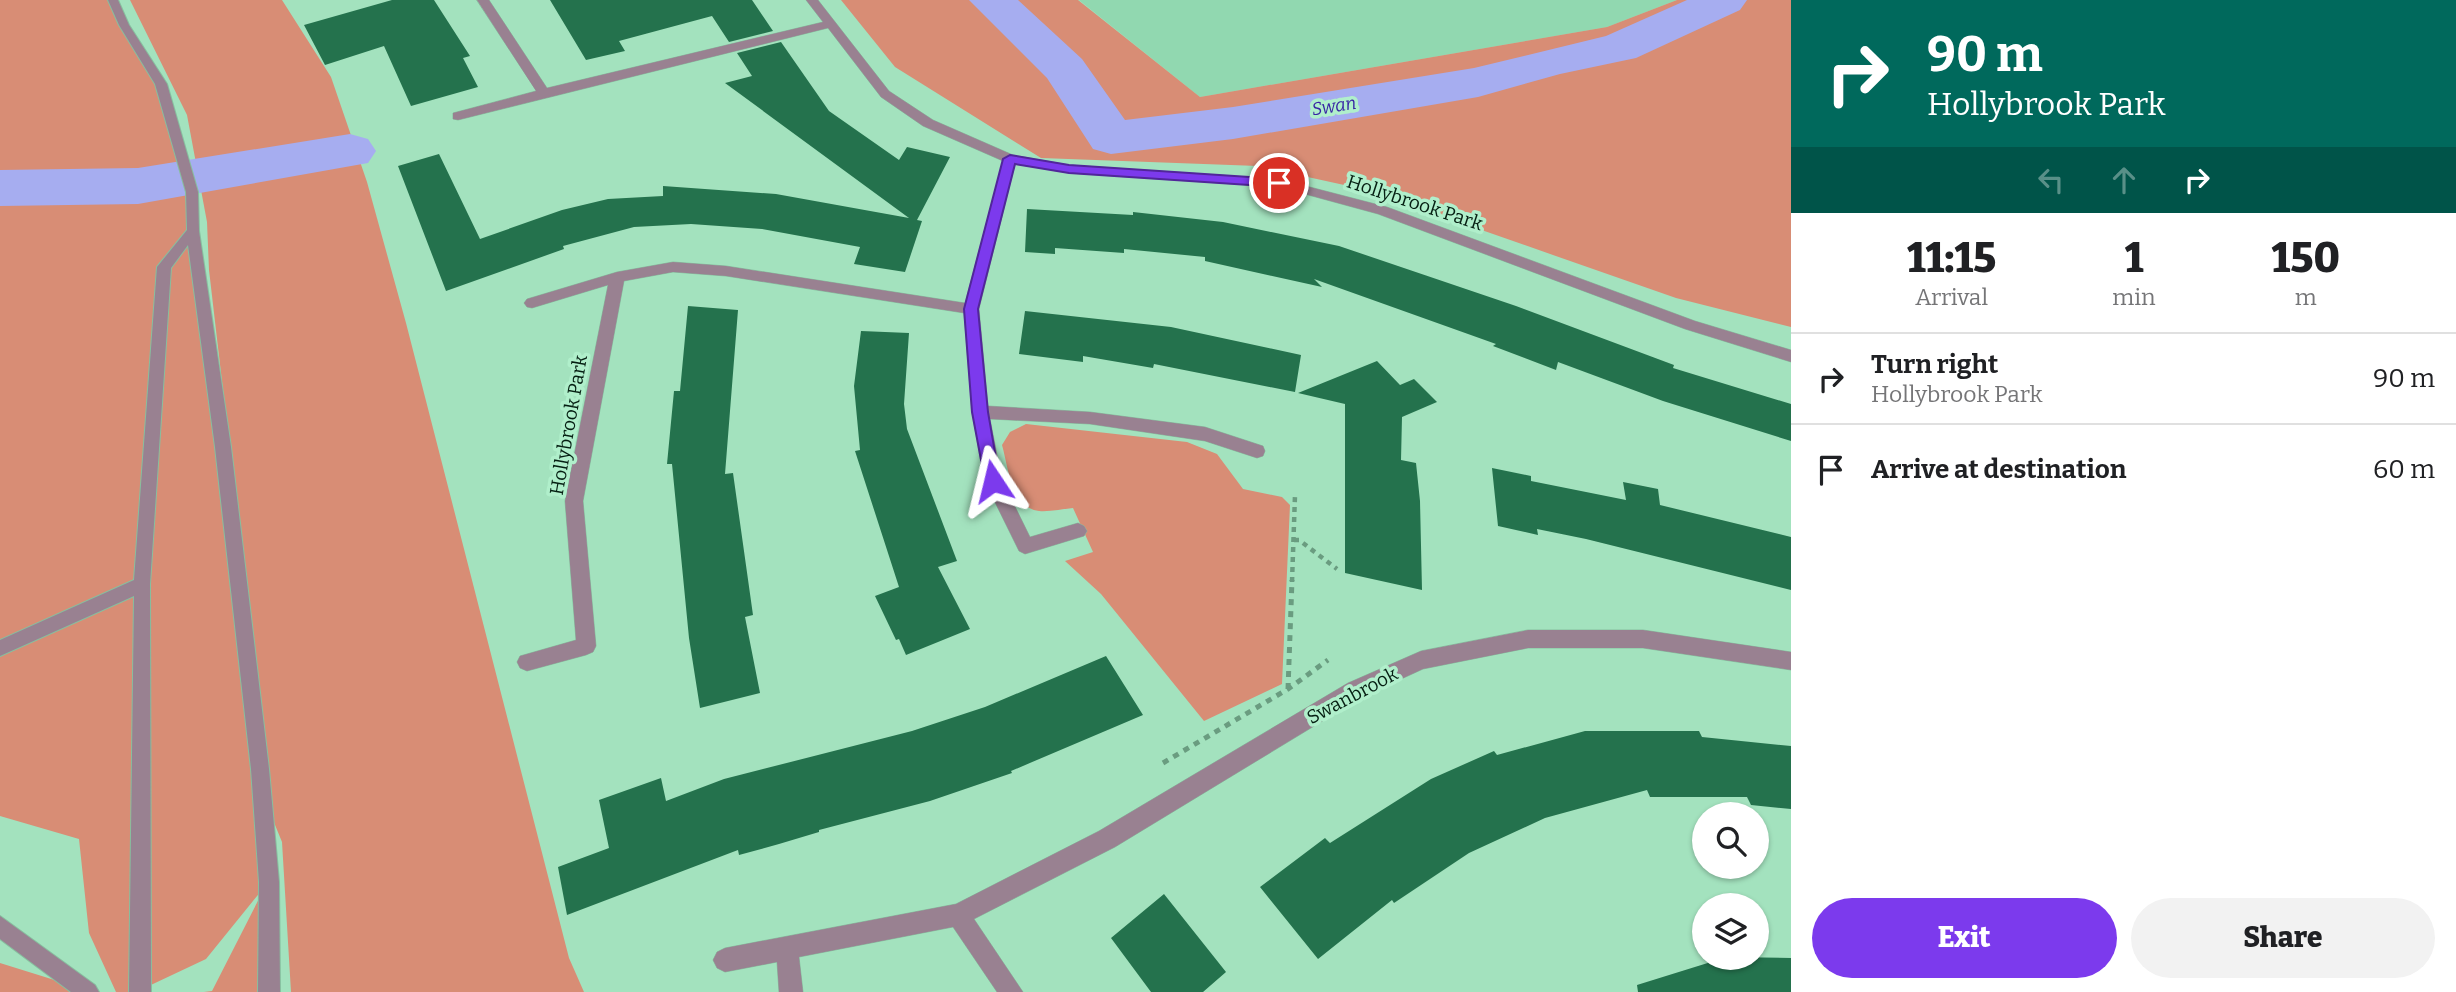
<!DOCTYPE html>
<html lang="en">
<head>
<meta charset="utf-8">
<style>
  body { margin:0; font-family:Bitter,serif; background:#f2f2f2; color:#202124; height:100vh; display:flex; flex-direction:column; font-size:26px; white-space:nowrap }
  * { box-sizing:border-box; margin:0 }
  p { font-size:23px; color:#757577 }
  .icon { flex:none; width:38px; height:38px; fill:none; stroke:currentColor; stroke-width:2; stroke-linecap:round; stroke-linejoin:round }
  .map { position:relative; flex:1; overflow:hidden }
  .drawer { display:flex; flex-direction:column; background:#fff; width:665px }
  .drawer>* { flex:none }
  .top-card { background:#00695c; color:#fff; overflow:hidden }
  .buttons { position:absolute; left:1692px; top:802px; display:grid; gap:14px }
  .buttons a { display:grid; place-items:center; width:77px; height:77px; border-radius:50%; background:#fff; box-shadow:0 2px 5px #0004; font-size:35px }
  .pin { position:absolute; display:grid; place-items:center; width:60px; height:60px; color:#fff; margin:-30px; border:4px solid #fff; border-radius:50%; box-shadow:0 2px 7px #0007 }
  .me { position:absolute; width:77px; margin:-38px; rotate:350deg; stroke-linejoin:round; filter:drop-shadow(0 0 5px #0008) }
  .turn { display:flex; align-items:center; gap:24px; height:147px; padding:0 21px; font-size:32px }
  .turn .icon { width:91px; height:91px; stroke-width:2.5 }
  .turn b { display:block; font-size:49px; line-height:60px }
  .lanes { display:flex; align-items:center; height:66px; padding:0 21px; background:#0003; justify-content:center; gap:35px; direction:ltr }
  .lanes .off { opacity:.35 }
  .eta { display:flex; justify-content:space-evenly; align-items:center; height:119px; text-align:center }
  .eta b { font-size:42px; font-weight:800; line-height:49px }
  .button { display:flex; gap:14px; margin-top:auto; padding:14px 21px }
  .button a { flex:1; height:80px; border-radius:42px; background:#7c3aed; color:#fff; font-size:28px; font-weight:800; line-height:80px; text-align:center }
  .button a+a { background:#f2f2f2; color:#202124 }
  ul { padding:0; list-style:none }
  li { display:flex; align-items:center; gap:21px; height:91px; padding:0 21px; border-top:2px solid #e0e0e0 }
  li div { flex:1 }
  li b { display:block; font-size:26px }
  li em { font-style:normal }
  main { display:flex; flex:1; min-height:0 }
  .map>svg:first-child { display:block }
  .built { fill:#91d8b0 }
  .green { fill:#d88d75 }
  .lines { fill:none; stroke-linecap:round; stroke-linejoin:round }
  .river { fill:#a6adf0; fill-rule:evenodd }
  .building { fill:#24724d }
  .service-casing { stroke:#87bf9f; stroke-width:2 }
  .minor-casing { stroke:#87bf9f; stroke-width:1 }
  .path-far1 { stroke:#6a9c80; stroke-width:4.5; stroke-dasharray:5 5; stroke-linecap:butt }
  .path { stroke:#6a9c80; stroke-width:5; stroke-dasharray:6 6; stroke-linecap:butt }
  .service { fill:#998191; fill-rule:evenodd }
  .minor { fill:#998191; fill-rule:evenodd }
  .route { fill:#7c3aed; stroke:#51269a; stroke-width:2 }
  .labels { text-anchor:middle; stroke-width:7; stroke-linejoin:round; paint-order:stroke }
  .far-water-label { font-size:18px; font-style:italic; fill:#3724a4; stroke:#b0efcb }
  .street-label { font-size:19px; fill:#051f12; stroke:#b0efcb }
</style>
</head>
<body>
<main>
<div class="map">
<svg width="1791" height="992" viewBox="0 0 1791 992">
  <rect width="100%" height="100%" fill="#a3e2be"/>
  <path class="built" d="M1079 0H1677L1607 27 1200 97Z"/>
  <path class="green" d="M0 0H113L124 25 161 84 192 192 193 231 223 447 260 769 269 882 267 992H204L212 991 266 885 206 959 136 992H116L89 933 79 839 0 816Z
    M130 0H282L331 77 367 182 406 323 569 958 584 992H291L282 842 273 820 209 270 207 222 187 115Z
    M841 0H1078L1200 97 1607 27 1677 0H1791V327L1676 298 1367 190 1258 166 1041 158 895 67Z
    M1026 424 1187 442 1217 454 1243 489 1282 497 1290 505 1282 684 1204 721 1101 594 1065 561 1093 552 1073 508C1062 509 1049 512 1039 511 1011 508 1008 466 1002 445L1010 432Z
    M0 963 93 992H0Z"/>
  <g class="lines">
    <path class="river" d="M969 0H1018L1082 59 1125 120 1233 107 1474 68 1606 36 1687 0H1747L1740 10 1636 58 1560 74 1478 97 1233 139 1111 154 1093 149 1047 78Z
      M350 134 368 139 376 151 368 163 138 204 0 206V170L138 168Z"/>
  </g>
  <path class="building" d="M392 0H434L470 56 463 58 478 87 411 106 384 46 325 65 304 25Z
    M550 0H752L773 31 729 42 712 16 619 41 625 51 586 60Z
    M781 42 829 111 899 160 907 147 950 157 917 220 922 221 905 272 854 264 860 247 762 229 691 224 634 227 563 246 564 249 446 291 398 166 439 154 480 239 562 210 608 199 663 196V186L776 194 909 218 725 83 752 76 737 53Z
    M1027 209 1133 215V212L1223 222 1339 246 1516 306 1674 365 1673 368 1791 404V441L1663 401 1558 362 1556 370 1493 346 1496 344 1314 279 1322 287 1205 261V257L1124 249V253L1055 248V254L1025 252Z
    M688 306 738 310 725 474 733 473 753 615 745 617 760 693 700 708 689 638 672 464H667L674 391H680Z
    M1025 311 1171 327 1301 355 1295 392 1154 364 1153 368 1083 356V362L1019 354Z
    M861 331 909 333 904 404 907 429 957 561 938 567 970 629 906 655 899 639 896 640 875 596 899 587 855 451 860 450 854 386Z
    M1377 361 1400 385 1414 379 1437 402 1402 417 1401 460 1416 463 1420 501 1422 590 1345 573V404L1298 393Z
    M1492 468 1531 476V481L1626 500 1623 482 1658 489 1660 505 1791 537V590L1586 539 1537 529 1538 535 1498 526Z
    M1106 656 1143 715 1011 771 1012 773 930 801 819 830V832L779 844 739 855 738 850 567 915 558 867 609 848 599 800 661 778 666 801 724 779 912 731 985 707Z
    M1585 731H1699L1702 737 1791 746V809L1751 805 1747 797H1650L1647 790 1545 818 1469 853 1394 903 1392 900 1318 959 1260 887 1325 838 1330 843 1431 779 1494 751 1497 755Z
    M1164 894 1226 972 1203 992H1151L1111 938Z
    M1727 957 1791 958V992H1638L1637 985Z"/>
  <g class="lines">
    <defs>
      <path id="service" d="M108 0H118L129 25 167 84 198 192 199 231 231 447 269 769 279 882 280 992H258L259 882 251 769 215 447 188 245 171 268 150 584 151 992H129L134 596 0 656V640L134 580 157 267 187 230 186 192 155 84 119 25Z
        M0 916 95 985 99 992H71L0 939Z"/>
      <path id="minor" d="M477 0H489L547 88 823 22 806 0H818L889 91 933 120 1013 155 1069 165 1279 179 1387 207 1695 321 1791 350V362L1685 329 1378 214 1279 187 1069 173 1015 164 979 309 988 406 1090 412 1205 427 1263 446 1265 451 1263 456 1257 458 1205 441 1090 424 990 419 1002 480 1030 537 1078 523 1084 526 1087 531 1084 536 1025 554 1019 551 984 480 972 412 964 313 726 276 673 272 624 281 583 501 596 646 593 652 586 655 527 671 520 668 517 662 520 656 576 640 565 501 608 285 532 308 527 307 524 303 527 299 617 272 673 262 726 266 965 303 1003 161 923 126 881 97 828 28 458 120 453 119V113L536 91Z
        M1528 630H1643L1791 652V670L1643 648H1528L1423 669 1362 697 1115 847 974 919 1023 992H997L953 927 799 957 803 992H779L777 962 725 972 717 968 713 960 717 952 725 948 956 904 1099 831 1348 683 1421 651Z"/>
    </defs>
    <use href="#service" class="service-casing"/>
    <use href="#minor" class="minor-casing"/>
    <path class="path-far1" d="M1294 540H1299L1337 569
      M1292 582 1295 495"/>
    <path class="path" d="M1288 689 1292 580
      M1163 763 1288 689 1328 660"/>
    <use href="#service" class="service"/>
    <use href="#minor" class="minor"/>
  </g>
  <path class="route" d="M1010 155 1069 165 1279 179 1285 183 1279 187 1069 173 1015 164 978 309 988 412 1000 481 993 487 985 481 972 412 964 309 1003 159Z"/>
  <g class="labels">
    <g class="far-water-label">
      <text transform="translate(1334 106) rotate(-9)" y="6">Swan</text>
    </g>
    <g class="street-label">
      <text transform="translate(1415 202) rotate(18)" y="7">Hollybrook Park</text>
      <text transform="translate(568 425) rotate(-80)" y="7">Hollybrook Park</text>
      <text transform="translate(1352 695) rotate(-28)" y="7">Swanbrook</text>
    </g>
  </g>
</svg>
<div class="buttons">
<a><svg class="icon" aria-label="search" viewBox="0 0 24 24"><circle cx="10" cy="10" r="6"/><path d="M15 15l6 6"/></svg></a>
<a><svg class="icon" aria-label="layers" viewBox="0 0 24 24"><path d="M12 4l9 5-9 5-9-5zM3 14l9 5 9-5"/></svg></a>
</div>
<div class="pin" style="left:1279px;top:183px;background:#d93025"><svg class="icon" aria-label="arrive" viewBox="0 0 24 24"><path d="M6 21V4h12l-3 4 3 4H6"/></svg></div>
<svg class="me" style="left:993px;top:481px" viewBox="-20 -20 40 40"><path d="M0-17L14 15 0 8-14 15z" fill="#7c3aed" stroke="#fff" stroke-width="4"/></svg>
</div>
<section class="drawer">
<div class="top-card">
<div class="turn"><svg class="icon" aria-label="right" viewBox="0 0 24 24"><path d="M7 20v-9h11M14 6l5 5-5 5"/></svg><div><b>90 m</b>Hollybrook Park</div></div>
<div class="lanes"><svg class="icon off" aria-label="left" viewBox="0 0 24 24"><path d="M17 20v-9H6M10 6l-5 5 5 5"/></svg><svg class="icon off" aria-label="ahead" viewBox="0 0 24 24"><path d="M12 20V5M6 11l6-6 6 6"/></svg><svg class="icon" aria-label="right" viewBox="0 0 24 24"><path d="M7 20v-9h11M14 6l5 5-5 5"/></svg></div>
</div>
<div class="eta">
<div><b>11:15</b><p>Arrival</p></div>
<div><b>1</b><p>min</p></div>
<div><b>150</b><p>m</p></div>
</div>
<ul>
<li><svg class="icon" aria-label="right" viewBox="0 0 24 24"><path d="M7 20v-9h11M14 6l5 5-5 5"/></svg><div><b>Turn right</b><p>Hollybrook Park</p></div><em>90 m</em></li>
<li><svg class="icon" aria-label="arrive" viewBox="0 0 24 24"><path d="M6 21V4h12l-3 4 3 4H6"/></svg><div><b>Arrive at destination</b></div><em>60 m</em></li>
</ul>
<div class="button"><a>Exit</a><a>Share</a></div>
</section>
</main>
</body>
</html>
